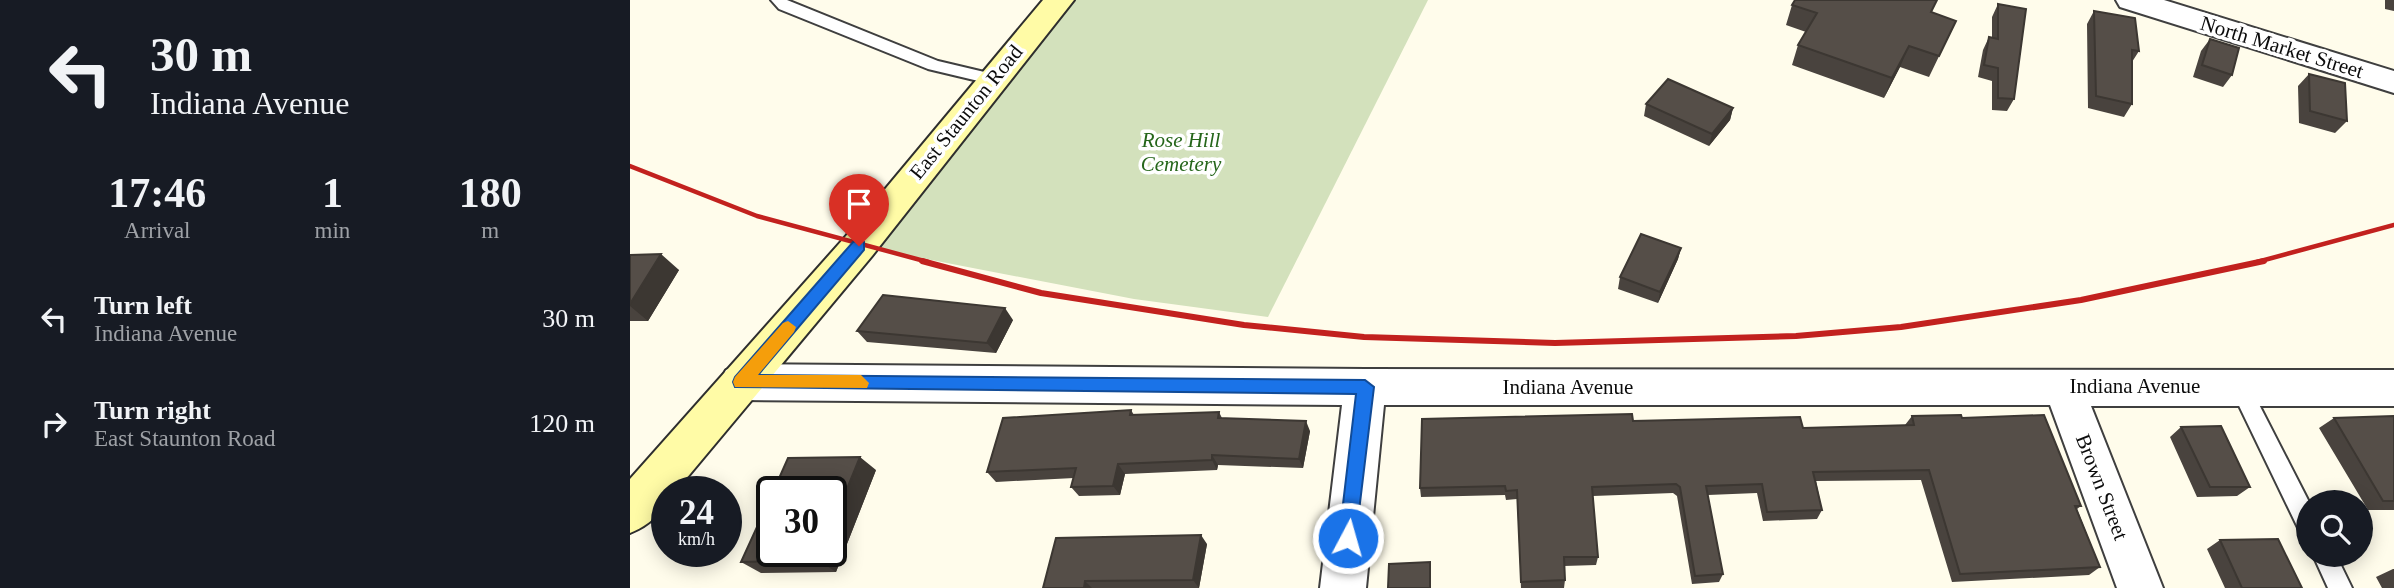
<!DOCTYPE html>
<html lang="en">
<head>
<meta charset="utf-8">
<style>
  body { margin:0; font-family:Georgia,serif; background:#242831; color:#f1f3f6; height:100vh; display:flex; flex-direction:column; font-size:26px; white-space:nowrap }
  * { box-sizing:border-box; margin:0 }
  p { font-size:23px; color:#9ea1a6 }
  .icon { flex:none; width:38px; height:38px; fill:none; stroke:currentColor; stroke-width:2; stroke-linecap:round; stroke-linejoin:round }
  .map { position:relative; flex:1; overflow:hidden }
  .panel { display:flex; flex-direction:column; background:#171b24; width:630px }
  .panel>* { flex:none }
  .guide { background:#171b24; color:#f1f3f6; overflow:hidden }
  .tools { position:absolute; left:1666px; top:490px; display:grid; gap:14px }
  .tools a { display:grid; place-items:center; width:77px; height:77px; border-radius:50%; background:#171b24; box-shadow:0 4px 18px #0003; font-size:35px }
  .speed { position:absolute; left:21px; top:476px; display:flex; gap:14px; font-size:35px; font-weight:700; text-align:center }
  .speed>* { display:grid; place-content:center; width:91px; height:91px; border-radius:50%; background:#171b24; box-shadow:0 4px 18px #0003; line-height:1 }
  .speed small { font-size:18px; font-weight:400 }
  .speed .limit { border:4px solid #111; border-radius:10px; background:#fff; color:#111 }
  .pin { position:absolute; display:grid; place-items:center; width:60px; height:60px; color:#fff; margin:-72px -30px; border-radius:50% 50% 50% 0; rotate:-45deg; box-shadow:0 0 7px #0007 }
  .pin .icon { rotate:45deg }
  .me { position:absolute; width:77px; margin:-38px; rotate:6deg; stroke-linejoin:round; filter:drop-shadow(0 0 5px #0008) }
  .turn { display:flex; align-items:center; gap:24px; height:147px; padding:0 35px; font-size:32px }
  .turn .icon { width:91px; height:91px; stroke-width:2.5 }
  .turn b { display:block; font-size:49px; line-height:60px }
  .eta { display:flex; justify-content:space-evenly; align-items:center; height:119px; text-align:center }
  .eta b { font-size:42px; font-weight:800; line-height:49px }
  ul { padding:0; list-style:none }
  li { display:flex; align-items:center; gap:21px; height:105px; padding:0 35px }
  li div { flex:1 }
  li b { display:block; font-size:26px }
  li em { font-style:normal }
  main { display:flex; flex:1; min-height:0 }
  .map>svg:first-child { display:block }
  .cemetery { fill:#d3e1bc }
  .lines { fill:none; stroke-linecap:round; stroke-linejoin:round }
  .service-casing { stroke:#3f3f3f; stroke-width:4 }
  .minor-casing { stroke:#3f3f3f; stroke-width:4 }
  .tertiary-casing { stroke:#3f3f3f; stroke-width:4 }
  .secondary-casing { stroke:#2e2e2e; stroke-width:4 }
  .service { fill:#fff; fill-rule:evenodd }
  .minor { fill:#fff; fill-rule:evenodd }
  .tertiary { fill:#fff; fill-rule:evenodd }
  .secondary { fill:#fffba6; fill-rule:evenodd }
  .rail-far1 { stroke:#c2211e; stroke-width:4.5 }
  .rail { stroke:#c2211e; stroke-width:6 }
  .wall { fill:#49433e }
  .shaded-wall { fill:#3c3732 }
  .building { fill:#554e48; stroke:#3c3732; stroke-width:2 }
  .route { fill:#1a73e8; stroke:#114b97; stroke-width:2 }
  .slow { fill:#f59e0b }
  .labels { text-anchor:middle; stroke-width:7; stroke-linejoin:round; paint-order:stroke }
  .street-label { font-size:21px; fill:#0c0c0c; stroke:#fff }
  .park-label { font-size:21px; font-style:italic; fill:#25661a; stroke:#fff }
</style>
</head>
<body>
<main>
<section class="panel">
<div class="guide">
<div class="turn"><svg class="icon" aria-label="left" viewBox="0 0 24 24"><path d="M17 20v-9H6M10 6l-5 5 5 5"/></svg><div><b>30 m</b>Indiana Avenue</div></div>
</div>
<div class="eta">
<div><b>17:46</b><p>Arrival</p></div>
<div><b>1</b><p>min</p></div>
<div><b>180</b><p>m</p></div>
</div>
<ul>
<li><svg class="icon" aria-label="left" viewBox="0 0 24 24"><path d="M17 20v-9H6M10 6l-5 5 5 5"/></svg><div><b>Turn left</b><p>Indiana Avenue</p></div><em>30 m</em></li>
<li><svg class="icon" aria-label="right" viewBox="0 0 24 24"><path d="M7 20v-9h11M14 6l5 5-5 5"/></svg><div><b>Turn right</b><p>East Staunton Road</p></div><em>120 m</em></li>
</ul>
</section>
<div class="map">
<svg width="1764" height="588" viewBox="0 0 1764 588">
  <rect width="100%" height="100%" fill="#fffceb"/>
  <path class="cemetery" d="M429 0H798L638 317 504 299 229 246Z"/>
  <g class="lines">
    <defs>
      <path id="service" d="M141 0H157L308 61 367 75 369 79 361 84 298 69 149 9Z
        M1610 378 1617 381 1679 502 1678 535 1670 532 1600 387 1603 381Z
        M1683 555H1706L1722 588H1698Z"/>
      <path id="minor" d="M111 364 735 369 1764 370V406H1461L1533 588H1487L1420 405H754L736 588H690L712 405 111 400 96 394 90 382 96 370Z"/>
      <path id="tertiary" d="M1486 0H1534L1764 71V93L1490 7Z"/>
      <path id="secondary" d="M413 0H444L242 256 45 492H37C37 512 17 526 0 533V479L216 236Z"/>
    </defs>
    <use href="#service" class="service-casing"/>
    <use href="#minor" class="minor-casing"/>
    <use href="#tertiary" class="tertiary-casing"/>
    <use href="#secondary" class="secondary-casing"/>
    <use href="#service" class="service"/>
    <use href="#minor" class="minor"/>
    <use href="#tertiary" class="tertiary"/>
    <use href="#secondary" class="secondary"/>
    <path class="rail-far1" d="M0 166 127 216 298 262
      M1627 262 1764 225"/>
    <path class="rail" d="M292 261 411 293 614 325 734 337 925 343 1166 336 1271 327 1451 300 1634 261"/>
  </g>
  <path class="wall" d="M1755 0H1764V11L1755 9Z
    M1368 4 1384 99 1377 111 1362 110V81L1348 77 1353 50 1359 37 1362 38V17Z
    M1162 5 1303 13 1326 21 1299 77 1270 67 1254 98 1162 65 1168 45 1176 32 1156 25Z
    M1464 11 1509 51 1502 62V104L1494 117 1458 108 1457 24Z
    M1580 39 1602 75 1593 87 1563 77 1571 51Z
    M1679 74 1717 121 1705 133 1669 123 1668 86Z
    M1016 104 1103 108 1100 120 1079 146 1014 116Z
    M1051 248 1048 259 1028 303 988 289 990 277Z
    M0 255 49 270 18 321H0Z
    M383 320 366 353 237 342 227 331Z
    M501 410 504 415 589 412 592 418 680 431 673 468 588 465 587 470 495 474 490 495 449 496 441 487 444 478 366 482 357 472Z
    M1282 416 1332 418 1451 506 1447 509 1470 567 1459 575 1322 582 1291 480 1186 481 1192 510 1187 519 1133 521 1127 493 1078 495 1093 574 1089 582 1062 584 1047 496 1043 493 963 496 968 557 966 565 934 566 935 580 934 588H891L887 499 876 500 875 495 791 497 790 488 1003 421 1173 428 1275 425Z
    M1764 416V510H1738L1689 428 1704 418Z
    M1551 427 1620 487 1607 496 1567 497 1540 437Z
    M246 470 206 572 131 573 111 562Z
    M1590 540 1672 588H1595L1577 549Z
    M577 544 569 588H413Z
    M1763 569H1764V588H1752L1746 577Z"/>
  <path class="shaded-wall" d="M1279 46 1270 67 1254 98 1262 78Z
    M1103 108 1100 120 1079 146 1082 134Z
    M1051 248 1048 259 1028 303 1030 292Z
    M31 254 49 270 18 321 0 306V304Z
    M375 308 383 320 366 353 357 343Z
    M676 421 680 431 673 468 669 459Z
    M582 455 588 465 587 470 582 460Z
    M230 457 246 470 206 572 188 560 192 551H201V528Z
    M488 464 495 474 490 495 483 486Z
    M571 535 577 544 569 588 563 580Z
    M800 562 801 569V588H800Z
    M455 581 462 588H454Z"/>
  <path class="building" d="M1165 0H1307L1301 12 1326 21 1309 56 1279 46 1262 78 1168 45 1187 13 1162 5Z
    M1368 4 1396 9 1384 99 1368 98V68L1354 65 1359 37 1368 39Z
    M1464 11 1505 18 1509 51 1502 50V104L1466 96Z
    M1580 39 1609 48 1602 75 1572 65Z
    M1679 74 1715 83 1717 121 1680 111Z
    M1038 79 1103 108 1082 134 1016 104Z
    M1011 234 1051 248 1030 292 990 277Z
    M31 254 0 304V255Z
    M253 295 375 308 357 343 227 331Z
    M501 410 500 415 589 412 588 418 676 421 669 459 582 455V460L488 464 483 486 441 487 446 468 357 472 373 418Z
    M1002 414 1003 421 1170 417 1173 428 1284 425 1282 416 1331 415 1332 418 1414 415 1451 506H1445L1470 567 1330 574 1299 470 1183 472 1192 510 1137 512 1132 484 1076 486 1093 574 1065 576 1050 487 1046 484 962 487 968 557H934L935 580 891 582 887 490 876 491 875 486 790 488 792 419Z
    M1764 416V501H1753L1704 418Z
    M1591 426 1620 487H1580L1551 427Z
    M230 457 201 528V492H143L158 458Z
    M142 494V551H192L188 560 111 562Z
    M571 535 563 580 455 581 454 588H413L426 538Z
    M1648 539 1672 588H1612L1590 540Z
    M800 562V588H758L759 564Z"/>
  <path class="route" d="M229 240 234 242V250L128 375 735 380 744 387 725 544 718 547 712 544 709 538 726 394 105 387 103 382 105 377 223 242Z"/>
  <path class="slow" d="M158 321 166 327 164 332 128 375H231L239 383 237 388 105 387 103 382 105 377 153 323Z"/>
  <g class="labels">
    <g class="street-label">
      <text transform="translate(1652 47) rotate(17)" y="7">North Market Street</text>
      <text transform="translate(336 112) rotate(-51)" y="7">East Staunton Road</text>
      <text x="1505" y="393">Indiana Avenue</text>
      <text x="938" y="394">Indiana Avenue</text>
      <text transform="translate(1472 487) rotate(69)" y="7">Brown Street</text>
    </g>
    <g class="park-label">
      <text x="551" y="147">Rose Hill<tspan x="551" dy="24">Cemetery</tspan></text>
    </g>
  </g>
</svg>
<div class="tools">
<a><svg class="icon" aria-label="search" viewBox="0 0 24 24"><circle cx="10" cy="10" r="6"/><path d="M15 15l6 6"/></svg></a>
</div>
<div class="speed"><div>24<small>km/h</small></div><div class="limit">30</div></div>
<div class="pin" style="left:229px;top:246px;background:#d93025"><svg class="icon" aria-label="arrive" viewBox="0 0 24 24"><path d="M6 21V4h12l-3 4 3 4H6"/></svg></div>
<svg class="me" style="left:718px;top:538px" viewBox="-20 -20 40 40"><circle r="17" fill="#1a73e8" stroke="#fff" stroke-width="3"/><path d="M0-11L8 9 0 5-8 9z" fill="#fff"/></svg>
</div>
</main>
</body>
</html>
